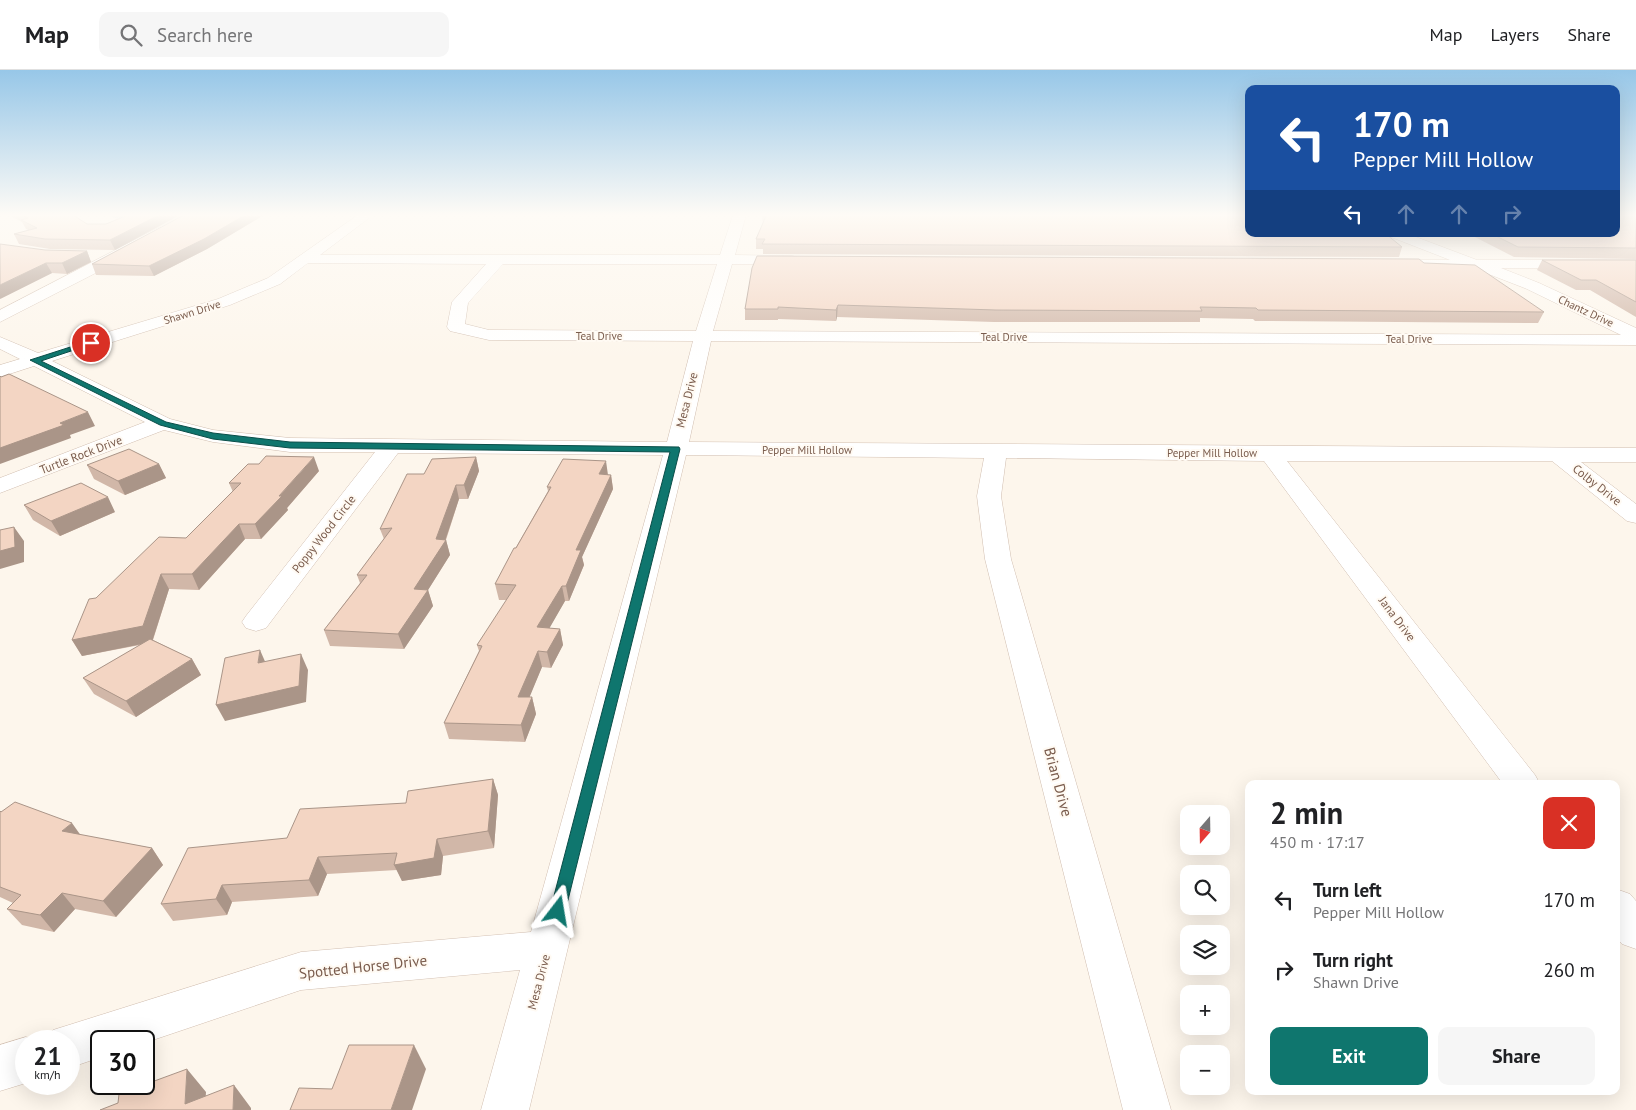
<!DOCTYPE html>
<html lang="en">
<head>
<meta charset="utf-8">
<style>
  body { margin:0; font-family:"PT Sans",sans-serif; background:#f6f6f6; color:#202124; height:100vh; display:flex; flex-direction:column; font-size:19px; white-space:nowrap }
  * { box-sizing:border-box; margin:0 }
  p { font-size:16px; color:#757577 }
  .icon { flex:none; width:28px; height:28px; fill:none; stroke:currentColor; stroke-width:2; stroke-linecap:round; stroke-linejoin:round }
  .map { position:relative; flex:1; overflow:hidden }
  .drawer { position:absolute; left:1245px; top:710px; width:375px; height:315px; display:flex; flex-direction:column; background:#fff; border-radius:10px; box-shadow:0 5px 20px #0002 }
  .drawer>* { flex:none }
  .banner { position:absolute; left:1245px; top:15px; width:375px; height:152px; border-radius:10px; box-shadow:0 5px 20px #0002; background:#1a4fa0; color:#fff; overflow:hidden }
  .needle { width:32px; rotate:200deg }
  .tools { position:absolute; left:1180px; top:735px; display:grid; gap:10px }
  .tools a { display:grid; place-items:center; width:50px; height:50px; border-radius:10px; background:#fff; box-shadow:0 5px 20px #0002; font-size:25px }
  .speed { position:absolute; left:15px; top:960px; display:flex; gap:10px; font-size:25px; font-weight:700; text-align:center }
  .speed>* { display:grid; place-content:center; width:65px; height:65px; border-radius:50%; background:#fff; box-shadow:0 5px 20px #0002; line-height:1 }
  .speed small { font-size:12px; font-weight:400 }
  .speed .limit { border:2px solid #111; border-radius:8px; background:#fff; color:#111 }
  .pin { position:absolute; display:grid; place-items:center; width:42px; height:42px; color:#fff; margin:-21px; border:2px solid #fff; border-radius:50%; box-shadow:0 1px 5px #0007 }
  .me { position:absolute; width:55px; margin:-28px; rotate:14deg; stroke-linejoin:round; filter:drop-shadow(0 0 4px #0008) }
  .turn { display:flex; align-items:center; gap:18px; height:105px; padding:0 25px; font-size:22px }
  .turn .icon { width:65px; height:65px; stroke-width:2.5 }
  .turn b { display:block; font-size:35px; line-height:42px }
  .lanes { display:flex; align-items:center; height:48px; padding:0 25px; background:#0003; justify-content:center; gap:25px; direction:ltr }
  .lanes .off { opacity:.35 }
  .round { display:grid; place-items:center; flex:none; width:52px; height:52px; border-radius:10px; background:#f6f6f6 }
  .headline { display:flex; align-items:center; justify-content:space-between; height:85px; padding:0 25px }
  h1 { font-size:30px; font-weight:600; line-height:38px }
  .action { display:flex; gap:10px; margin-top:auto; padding:10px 25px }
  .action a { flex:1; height:58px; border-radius:10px; background:#0f766e; color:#fff; font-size:20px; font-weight:600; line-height:58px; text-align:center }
  .action a+a { background:#f6f6f6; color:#202124 }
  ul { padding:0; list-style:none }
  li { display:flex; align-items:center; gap:15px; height:70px; padding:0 25px }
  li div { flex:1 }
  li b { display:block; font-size:19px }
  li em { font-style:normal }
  header { display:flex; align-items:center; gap:30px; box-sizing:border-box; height:70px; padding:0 25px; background:#fff; border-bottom:1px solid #e0e0e0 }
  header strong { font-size:24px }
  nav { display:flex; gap:28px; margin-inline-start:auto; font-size:18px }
  .search { width:350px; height:45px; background:#f6f6f6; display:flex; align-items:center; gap:12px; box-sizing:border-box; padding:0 18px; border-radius:10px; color:#757577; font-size:19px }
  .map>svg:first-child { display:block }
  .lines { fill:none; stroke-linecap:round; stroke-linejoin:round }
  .stream { stroke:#a5d3da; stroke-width:4 }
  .minor-casing { stroke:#d1beb0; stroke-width:1 }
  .minor { fill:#fff; fill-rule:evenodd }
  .wall { fill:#d1b7a8 }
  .shaded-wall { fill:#aa9588 }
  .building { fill:#f3d5c3; stroke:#aa9588 }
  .route { fill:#0f766e; stroke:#0a4d48 }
  .labels { text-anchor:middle; stroke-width:4; stroke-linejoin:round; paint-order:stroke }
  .far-street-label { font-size:11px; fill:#7a5c4d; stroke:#fffaf3 }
  .street-label { font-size:12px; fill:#7a5c4d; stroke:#fffaf3 }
  .near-street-label { font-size:15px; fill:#7a5c4d; stroke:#fffaf3 }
</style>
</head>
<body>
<header>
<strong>Map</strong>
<div class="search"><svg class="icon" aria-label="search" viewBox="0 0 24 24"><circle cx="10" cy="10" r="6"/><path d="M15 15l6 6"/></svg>Search here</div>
<nav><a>Map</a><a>Layers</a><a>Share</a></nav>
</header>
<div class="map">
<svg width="1636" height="1040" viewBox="0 0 1636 1040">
  <rect width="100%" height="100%" fill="#fdf6ec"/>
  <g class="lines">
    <path class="stream" d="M112 145 131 150"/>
    <defs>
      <path id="minor" d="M183 145H199L123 189 0 252V240Z
        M358 145H373L320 185H720L733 145H746L735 185 792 186 797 187 799 190 797 193 792 194H732L713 261 1621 265 1527 219 1473 198 1408 197 1406 194 1408 191 1413 190H1450L1391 167 1389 164H1408L1477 190H1636V198H1501L1539 213 1636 258V275L711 271 689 372 1636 378V392H1581L1636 434V453L1627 451 1552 391H1287L1535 705 1540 714H1503L1264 391 1006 388 1001 426 1011 489 1171 1040H1123L985 489 977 426 984 388 686 385 529 1040H481L520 900 301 920 144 973V971H101V987L69 998V971H48L53 960 301 882 531 862 663 385 398 383 266 558 256 561 246 558 242 552 246 546 375 382H290L213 372 164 360 0 423V408L145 352 34 296 0 307V295L20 289 0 279V267L38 283 218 229 268 208ZM308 193 486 194 452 232 447 257 450 261 489 270 693 271 667 372 290 368 213 360 170 349 52 291 230 235 280 214ZM503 194H717L696 261 489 260 465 254 468 233Z
        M1616 819 1630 824 1636 831V879L1622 874 1616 867Z
        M26 967 36 971H26V1013L0 1021V975Z"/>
    </defs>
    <use href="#minor" class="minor-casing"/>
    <use href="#minor" class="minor"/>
  </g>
  <path class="wall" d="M9 145H73L87 154H106L128 145H180L115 180 50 179 19 174 14 164 28 160 26 159 22 152Z
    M184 145H264L207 179 154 206 96 205 92 194Z
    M1636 145V189L1514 187 1469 164H1616Z
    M762 146 1402 177 1399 187 763 184V179H756V169L763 154Z
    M45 180 87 181 91 192 67 204 52 203 0 229Z
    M1542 190H1636V247L1590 220H1576L1537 200Z
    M1424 193 1544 242 1538 253 1255 251 1253 249 1200 248V252H994L837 247 836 251 778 249V250H745V239Z
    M476 387 479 401 468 429H459L446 470 450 485 428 520 433 536 404 579 330 576 324 560 360 513 357 505 384 469 380 459 424 404Z
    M159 394 166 408 125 425 94 409 87 395Z
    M319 401 287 438 288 440 261 469H245L199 520 169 519 153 570 192 589 201 605 136 647 94 624 83 608 140 575 82 586 72 570 96 528 186 468 233 422 229 413Z
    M608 405H611L613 419 582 487 584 495 569 531H565L549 558 560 559 563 575 551 598 542 597 529 627H532L536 644 525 672 449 669 444 653 479 581 477 575 507 530H499L495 514 548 421 547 417Z
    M24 435 115 442 60 466 33 450Z
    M493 709 498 725 494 778 443 786 441 805 402 811 397 800 327 804 318 826 232 832 227 845 173 851 161 834 287 768Z
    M0 741 80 765 152 778 163 795 116 847 75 839 54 862 22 855 7 839 13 833 0 827Z"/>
  <path class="shaded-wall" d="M159 145H180L115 180 110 170Z
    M245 145H264L207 179 154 206 149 196Z
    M87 181 91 192 67 204 62 193Z
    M46 193 52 203 0 229V215Z
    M838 235 837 247 836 251V240Z
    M88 342 95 356 70 365 71 368 0 394V378L60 353Z
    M314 387 319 401 287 438 288 440 261 469 255 454Z
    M476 387 479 401 468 429 464 415Z
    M606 391 608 405 599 404Z
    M159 394 166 408 125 425 118 411Z
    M611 405 613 419 582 487 584 495 569 531 566 516 576 480Z
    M456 415 459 429 445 471 446 470 450 485 428 520 433 536 404 579 398 564 414 519 436 469Z
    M108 427 115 442 60 466 51 451Z
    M239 454 245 469 199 520 192 504Z
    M14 457 24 471V492L0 499V481Z
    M161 504 169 519 152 572 82 586 72 570Z
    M562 516 565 531 541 573 537 557Z
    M560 559 563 575 551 598 547 582Z
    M260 580 267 596 258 593Z
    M538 581 542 597 523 643 518 627Z
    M301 584 308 600 306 632 225 651 216 635Z
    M192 589 201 605 136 647 126 631Z
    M532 627 536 644 525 672 521 655Z
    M493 709 498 725 494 778 488 761Z
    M72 753 84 770 62 761Z
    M437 769 443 786 441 805 402 811 394 795Z
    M152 778 163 795 116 847 103 831Z
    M318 787 327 804 318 826 309 810Z
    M222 815 232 832 227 845 216 829Z
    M62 823 75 839 54 862 40 845Z
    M414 975 426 999 412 1040H391Z
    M187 999 206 1022 205 1040 185 1034Z
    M234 1015 251 1038V1040H233Z"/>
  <path class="building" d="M21 145H73L87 154H106L128 145H159L110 170 45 169 14 164 37 158 21 150 28 148Z
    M184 145H245L204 169 149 196 92 194Z
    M763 145H1249V164H1386L1402 177 762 174 765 169H756L766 146H762Z
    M1616 145H1636V178L1518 177 1492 164H1616Z
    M0 174 45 180 87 181 62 193H46L0 215Z
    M757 186 1419 189 1424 193 1475 195 1544 242 1258 240 1256 238 1200 237 1202 241 996 240 838 235 836 240 778 237V239H745L752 198Z
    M1542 190H1636V232L1596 210H1581Z
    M9 304 88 342 60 353 64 355 0 378V306L1 307Z
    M129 379 159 394 118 411 87 395Z
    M266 386 314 387 279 426H282L255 454H239L192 504H161L143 556 72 570 89 529 96 528 159 467 186 468 241 413H229L248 394H259Z
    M476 387 464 415H456L436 469 446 470 414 519 428 520 398 564 324 560 367 505H357L392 458 380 459 407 404H424L432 389Z
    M563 389 606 391 599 404 611 405 576 480H581L566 516H562L537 557 560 559 547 582 538 581 518 627H532L521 655 444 653 482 576 477 575 516 515 495 514 514 478H516L551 417H547Z
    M81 413 108 427 51 451 24 435Z
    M14 457 15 477 0 481V460Z
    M150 569 192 589 126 631 83 608Z
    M260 580 258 593 301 584 299 616 216 635 225 588Z
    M493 709 488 761 437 769 434 788 394 795 397 783 318 787 309 810 222 815 216 829 161 834 188 778 287 768 300 739 406 733 408 721Z
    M15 732 72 753 62 761 152 778 103 831 62 823 40 845 7 839 21 825 0 817V741L1 742Z
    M349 975H414L391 1040H290L299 1018 332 1019Z
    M187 999 185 1034 234 1015 233 1040H100L118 1033 119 1024Z"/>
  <linearGradient id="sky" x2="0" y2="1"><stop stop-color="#97c7e8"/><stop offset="0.5" stop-color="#fefbf6"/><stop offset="1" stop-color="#fefbf6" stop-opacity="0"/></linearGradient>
  <rect width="1636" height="290" fill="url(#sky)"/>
  <path class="route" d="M89 271 95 273 41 291 166 352 213 363 290 372 679 377 680 379 564 846 558 848 552 846 550 841 670 382 290 378 213 369 160 355 30 290Z"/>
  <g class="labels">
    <g class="far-street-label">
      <text transform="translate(1586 241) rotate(25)" y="4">Chantz Drive</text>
      <text transform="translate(192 242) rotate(-17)" y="4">Shawn Drive</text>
      <text x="599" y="270">Teal Drive</text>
      <text x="1004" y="271">Teal Drive</text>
      <text x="1409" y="273">Teal Drive</text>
      <text x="807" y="384">Pepper Mill Hollow</text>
      <text x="1212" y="387">Pepper Mill Hollow</text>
    </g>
    <g class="street-label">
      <text transform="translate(687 330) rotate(-76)" y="4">Mesa Drive</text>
      <text transform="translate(81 385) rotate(-21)" y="4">Turtle Rock Drive</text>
      <text transform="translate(1597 415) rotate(38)" y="4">Colby Drive</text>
      <text transform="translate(324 464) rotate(-52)" y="4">Poppy Wood Circle</text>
      <text transform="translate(1397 549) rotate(53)" y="4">Jana Drive</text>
      <text transform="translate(539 912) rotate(-75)" y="4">Mesa Drive</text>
    </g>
    <g class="near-street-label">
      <text transform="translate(1058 712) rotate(75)" y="5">Brian Drive</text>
      <text transform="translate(363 897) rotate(-6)" y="5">Spotted Horse Drive</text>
    </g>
  </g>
</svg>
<div class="tools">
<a><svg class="needle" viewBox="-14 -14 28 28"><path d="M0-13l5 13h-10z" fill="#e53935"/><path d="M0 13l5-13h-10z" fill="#757577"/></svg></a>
<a><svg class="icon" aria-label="search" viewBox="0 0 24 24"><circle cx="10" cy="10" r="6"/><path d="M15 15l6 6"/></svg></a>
<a><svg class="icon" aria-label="layers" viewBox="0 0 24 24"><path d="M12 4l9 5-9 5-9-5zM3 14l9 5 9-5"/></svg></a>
<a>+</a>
<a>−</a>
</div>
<div class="speed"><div>21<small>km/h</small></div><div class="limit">30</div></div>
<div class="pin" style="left:91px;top:273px;background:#d93025"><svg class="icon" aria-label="arrive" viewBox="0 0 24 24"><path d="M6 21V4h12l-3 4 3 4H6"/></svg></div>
<svg class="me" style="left:558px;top:841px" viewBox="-20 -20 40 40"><path d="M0-17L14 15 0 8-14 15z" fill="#0f766e" stroke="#fff" stroke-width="4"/></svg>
<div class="banner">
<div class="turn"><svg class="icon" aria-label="left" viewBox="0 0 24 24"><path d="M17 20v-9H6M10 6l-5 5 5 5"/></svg><div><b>170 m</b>Pepper Mill Hollow</div></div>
<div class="lanes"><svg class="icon" aria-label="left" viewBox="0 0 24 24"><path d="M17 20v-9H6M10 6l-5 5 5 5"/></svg><svg class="icon off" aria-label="ahead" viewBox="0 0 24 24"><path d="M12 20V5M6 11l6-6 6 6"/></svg><svg class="icon off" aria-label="ahead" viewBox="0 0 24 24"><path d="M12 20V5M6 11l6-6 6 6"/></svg><svg class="icon off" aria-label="right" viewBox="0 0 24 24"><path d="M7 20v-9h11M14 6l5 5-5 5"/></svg></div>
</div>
<section class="drawer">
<div class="headline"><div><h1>2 min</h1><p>450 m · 17:17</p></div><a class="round" style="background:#d93025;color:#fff"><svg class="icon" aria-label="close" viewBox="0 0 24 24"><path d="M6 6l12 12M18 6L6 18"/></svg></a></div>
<ul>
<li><svg class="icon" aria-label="left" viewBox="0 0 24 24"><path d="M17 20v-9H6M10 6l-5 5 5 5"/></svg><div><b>Turn left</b><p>Pepper Mill Hollow</p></div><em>170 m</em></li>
<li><svg class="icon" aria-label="right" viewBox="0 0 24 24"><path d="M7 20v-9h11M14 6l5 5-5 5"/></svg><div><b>Turn right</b><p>Shawn Drive</p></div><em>260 m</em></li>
</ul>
<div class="action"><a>Exit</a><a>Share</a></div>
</section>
</div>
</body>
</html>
